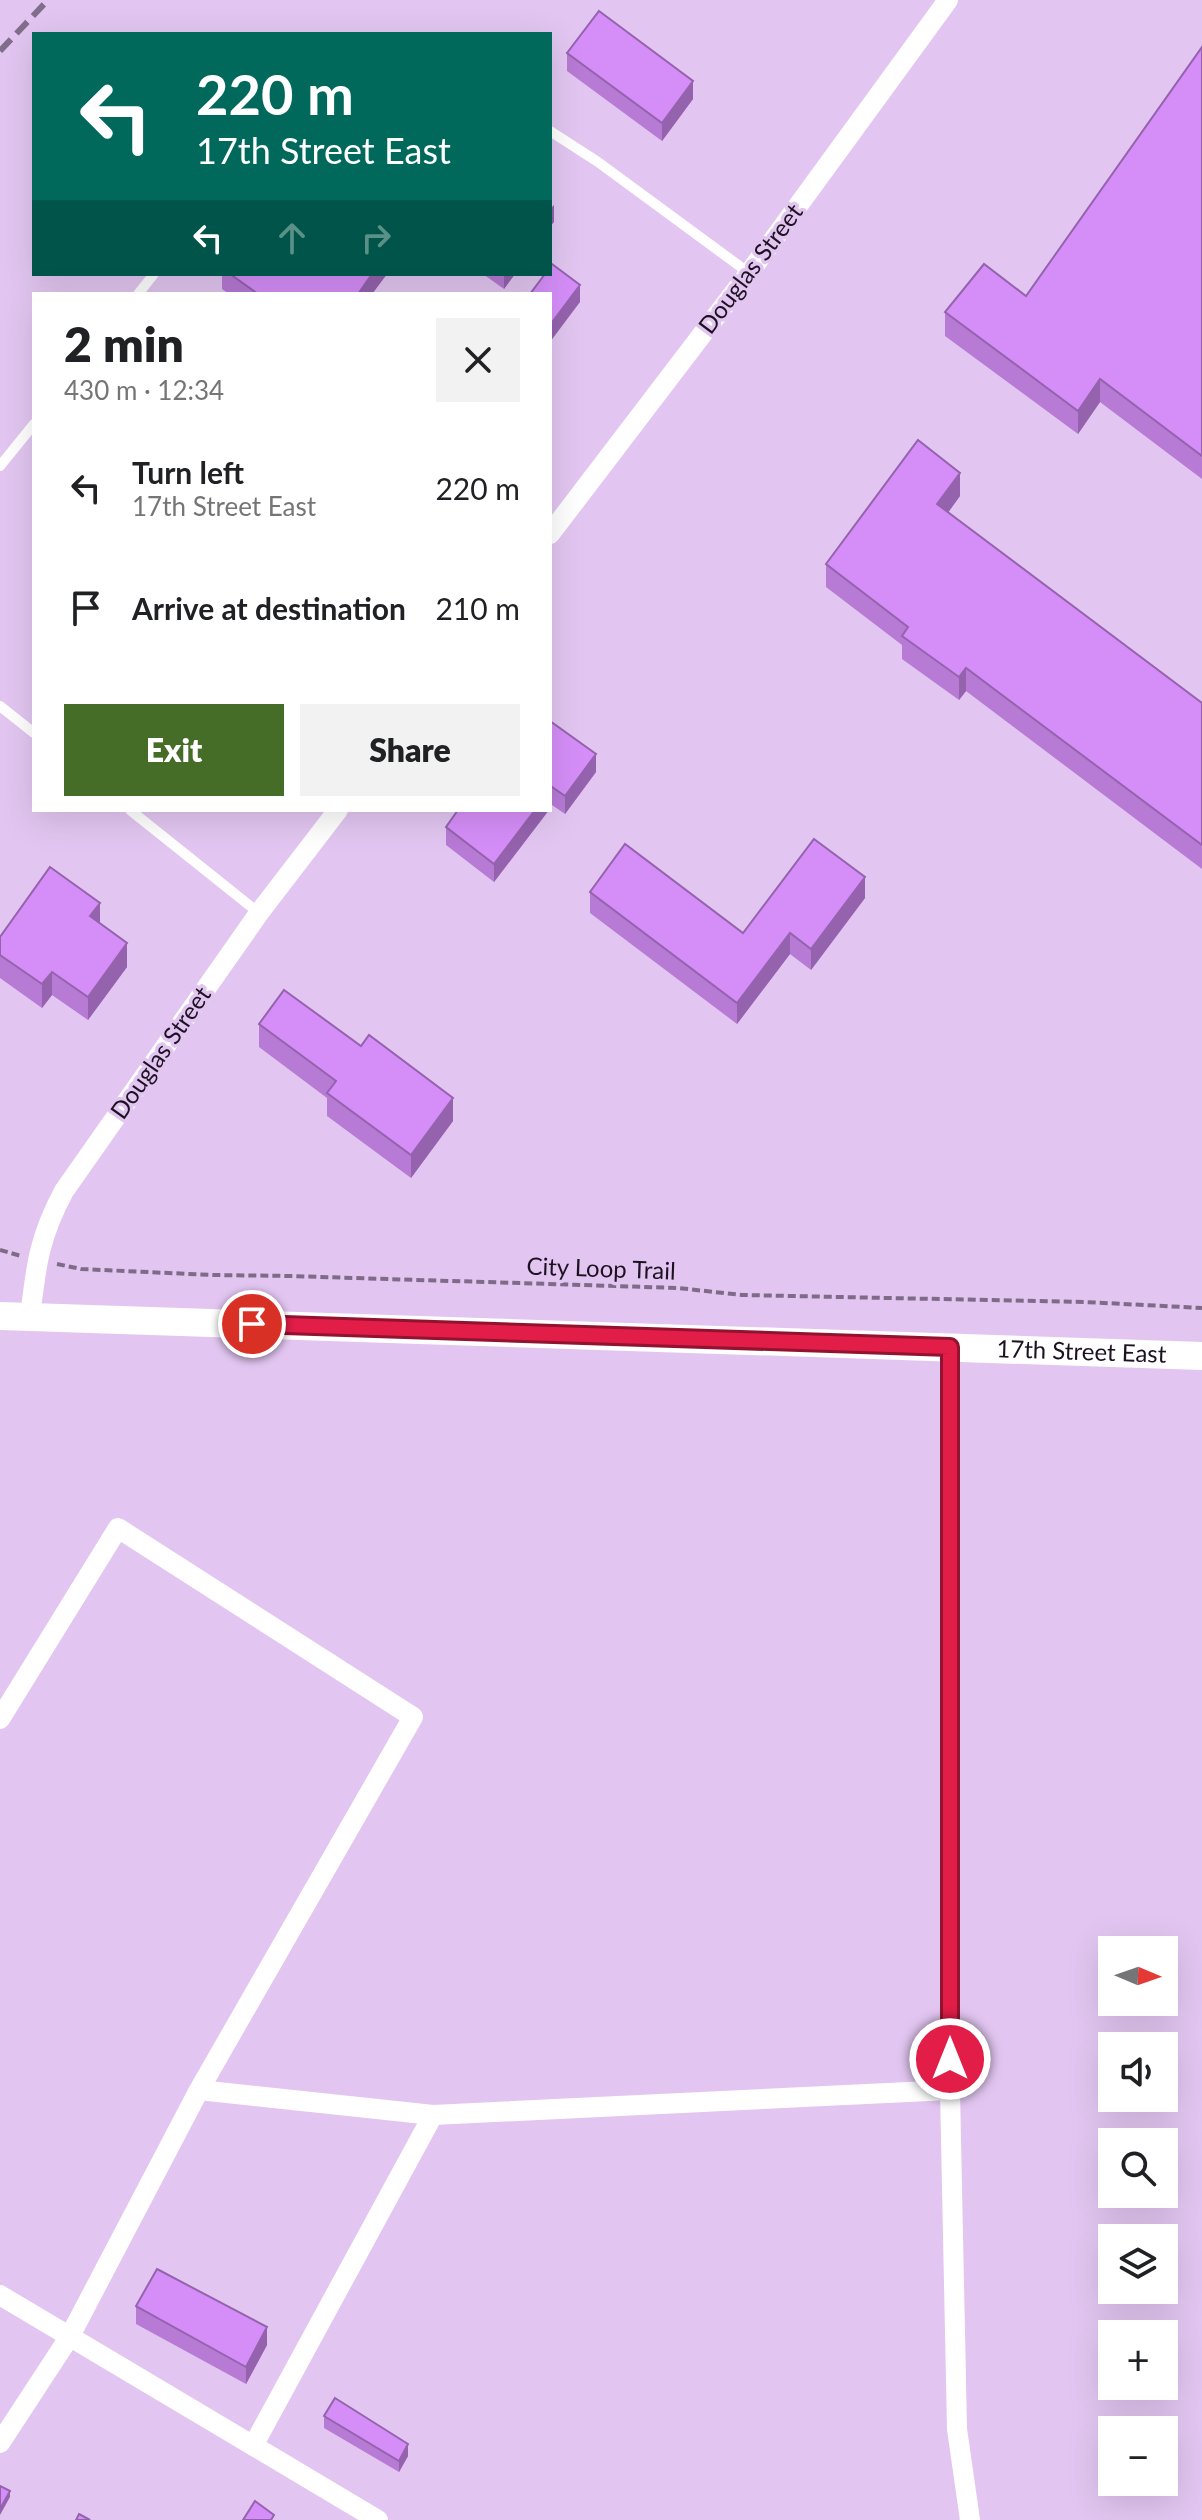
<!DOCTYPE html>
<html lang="en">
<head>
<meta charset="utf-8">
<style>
  body { margin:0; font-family:Lato,sans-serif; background:#f2f2f2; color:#202124; height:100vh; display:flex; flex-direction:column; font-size:30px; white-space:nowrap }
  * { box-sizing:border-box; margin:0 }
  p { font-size:26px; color:#757577 }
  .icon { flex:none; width:44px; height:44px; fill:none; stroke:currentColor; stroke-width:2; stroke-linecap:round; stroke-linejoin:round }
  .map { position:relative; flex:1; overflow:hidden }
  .sheet { position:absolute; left:32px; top:292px; width:520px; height:520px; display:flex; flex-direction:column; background:#fff; border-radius:0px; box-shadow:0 8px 32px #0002 }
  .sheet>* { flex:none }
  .banner { position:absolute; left:32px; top:32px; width:520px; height:244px; border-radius:0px; box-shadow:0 8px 32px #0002; background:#00695c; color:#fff; overflow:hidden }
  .needle { width:52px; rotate:92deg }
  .buttons { position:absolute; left:1098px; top:1936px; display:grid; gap:16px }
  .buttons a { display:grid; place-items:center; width:80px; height:80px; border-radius:0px; background:#fff; box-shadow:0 8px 32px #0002; font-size:40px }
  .pin { position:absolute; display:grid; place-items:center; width:68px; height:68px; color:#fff; margin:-34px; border:4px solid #fff; border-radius:50%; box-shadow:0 2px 8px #0007 }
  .me { position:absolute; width:88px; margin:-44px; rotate:0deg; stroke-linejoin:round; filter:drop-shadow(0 0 6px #0008) }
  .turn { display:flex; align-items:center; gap:28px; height:168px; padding:0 32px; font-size:36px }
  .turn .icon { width:104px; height:104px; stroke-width:2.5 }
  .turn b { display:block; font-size:56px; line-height:68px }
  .lanes { display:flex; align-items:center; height:76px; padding:0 32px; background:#0003; justify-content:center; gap:40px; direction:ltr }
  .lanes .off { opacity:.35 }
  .round { display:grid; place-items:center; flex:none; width:84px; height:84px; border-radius:0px; background:#f2f2f2 }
  .headline { display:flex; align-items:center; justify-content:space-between; height:136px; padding:0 32px }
  h1 { font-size:48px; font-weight:800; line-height:60px }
  .primary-button { display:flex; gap:16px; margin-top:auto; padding:16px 32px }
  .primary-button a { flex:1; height:92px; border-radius:0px; background:#466d28; color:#fff; font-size:32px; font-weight:800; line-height:92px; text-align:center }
  .primary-button a+a { background:#f2f2f2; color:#202124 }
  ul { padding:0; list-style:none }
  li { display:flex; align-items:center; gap:24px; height:120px; padding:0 32px }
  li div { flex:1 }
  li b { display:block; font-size:30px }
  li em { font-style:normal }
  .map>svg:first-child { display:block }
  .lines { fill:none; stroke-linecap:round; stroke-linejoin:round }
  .path { stroke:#7e6b88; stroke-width:4; stroke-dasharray:8 4; stroke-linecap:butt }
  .lane { stroke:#fff; stroke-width:10 }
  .street { stroke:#fff; stroke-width:20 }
  .secondary { stroke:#fff; stroke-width:28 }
  .rail { stroke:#816e8c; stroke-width:6; stroke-dasharray:16 8; stroke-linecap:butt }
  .wall { fill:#b77ad5 }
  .shaded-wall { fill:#9563ae }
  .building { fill:#d58ef8; stroke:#9563ae; stroke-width:2 }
  .route-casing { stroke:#92132f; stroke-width:20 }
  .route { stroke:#e11d48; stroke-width:14 }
  .labels { text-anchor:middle; stroke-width:7; stroke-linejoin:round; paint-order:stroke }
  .street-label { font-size:24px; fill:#1d1222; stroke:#e2c6f1 }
</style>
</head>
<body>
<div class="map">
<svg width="1202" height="2520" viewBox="0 0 1202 2520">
  <rect width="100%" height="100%" fill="#e2c6f1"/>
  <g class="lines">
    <path class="path" d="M0 1250 21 1256
      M57 1264 81 1269 212 1275 291 1276 678 1288 742 1295 1085 1302 1202 1308"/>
    <path class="lane" d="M550 131 598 162 749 273
      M138 294 154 274
      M0 466 34 424
      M0 706 34 733
      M130 810 259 913"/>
    <path class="street" d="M550 534 749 273 948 0
      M30 1317C36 1266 39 1237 64 1191L259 913 338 810
      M950 1347V2090L957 2429 970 2520
      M0 1719 118 1528 413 1717 199 2090 70 2336 0 2443
      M199 2090 433 2115 950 2090
      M0 2295 378 2520
      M253 2446 433 2115"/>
    <path class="secondary" id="s1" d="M0 1316 1202 1356"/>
    <path class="rail" d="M0 51 48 0"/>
  </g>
  <path class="wall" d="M1202 47V479L1100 402 1078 434 945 336V312L1026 296Z
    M567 53 693 99 662 141 567 71Z
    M222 274H387L372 294H229L222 289Z
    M483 274H515L504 289Z
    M960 496 948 512 1202 703V869L966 691 959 700 902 659V645L826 587V564Z
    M550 721 596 772 565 814 552 805Z
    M458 810H549L494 882 446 845V827Z
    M590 892 743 933 865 898 811 970 790 954 737 1024 590 913Z
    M100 923 127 967 88 1020 52 995 42 1008 0 978V937Z
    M259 1024 453 1121 411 1178 327 1116V1098L259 1047Z
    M136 2306 267 2345 246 2384 136 2324Z
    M324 2416 408 2456 399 2472 324 2428Z"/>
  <path class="shaded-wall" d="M693 81V99L662 141V123Z
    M554 205V222L550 227V209Z
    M372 274H387L372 294H358Z
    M504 274H515L504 289Z
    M580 285V302L550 342V325Z
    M1100 379V402L1078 434V411Z
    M960 473V496L937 528V504Z
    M966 668V691L959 700V677Z
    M596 754V772L565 814V796Z
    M552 787V805L550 808V790Z
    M535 810H549L494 882V864Z
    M865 877V898L811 970V949Z
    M100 903V926L90 916Z
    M790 933V954L737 1024V1003Z
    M127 943V967L88 1020V997Z
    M52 972V995L42 1008V984Z
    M453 1098V1121L411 1178V1155Z
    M267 2327V2345L246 2384V2367Z
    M408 2444V2456L399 2472V2461Z
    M10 2491V2497L0 2515V2509Z"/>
  <path class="building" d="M599 11 693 81 662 123 567 53Z
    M1202 47V456L1100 379 1078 411 945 312 984 264 1026 296Z
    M552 264 580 285 550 325V294H530L545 274H550V267Z
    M230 274H372L358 294H258Z
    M918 440 960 473 937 504 1202 703V845L966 668 959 677 902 636 908 627 826 564Z
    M550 721 596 754 565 796 552 787 550 790Z
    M458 810H535L494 864 446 827Z
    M814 839 865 877 811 949 790 933 737 1003 590 892 625 844 743 933Z
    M50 867 100 903 90 916 127 943 88 997 52 972 42 984 0 955V937Z
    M284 990 361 1046 369 1035 453 1098 411 1155 327 1093 336 1081 259 1024Z
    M157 2269 267 2327 246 2367 136 2306Z
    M335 2398 408 2444 399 2461 324 2416Z
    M0 2486 10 2491 0 2509Z
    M255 2501 274 2515 271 2520H243Z
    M79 2514 90 2520H76Z"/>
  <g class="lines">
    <defs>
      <path id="route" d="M252 1324 950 1347V2059"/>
    </defs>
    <use href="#route" class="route-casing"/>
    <use href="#route" class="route"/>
  </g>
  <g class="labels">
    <g class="street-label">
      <text transform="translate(751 269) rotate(-53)" y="8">Douglas Street</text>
      <text transform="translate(161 1053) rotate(-55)" y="8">Douglas Street</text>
      <text transform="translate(601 1269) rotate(2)" y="8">City Loop Trail</text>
      <text dy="8" stroke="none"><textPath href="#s1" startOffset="1082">17th Street East</textPath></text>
    </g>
  </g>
</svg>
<div class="buttons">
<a><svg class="needle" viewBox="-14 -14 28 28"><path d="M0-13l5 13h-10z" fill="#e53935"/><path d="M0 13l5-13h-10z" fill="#757577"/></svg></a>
<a><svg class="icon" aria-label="sound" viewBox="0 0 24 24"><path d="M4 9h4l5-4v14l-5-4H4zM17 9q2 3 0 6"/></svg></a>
<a><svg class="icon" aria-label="search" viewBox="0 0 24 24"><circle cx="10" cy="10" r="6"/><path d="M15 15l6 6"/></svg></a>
<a><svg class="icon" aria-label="layers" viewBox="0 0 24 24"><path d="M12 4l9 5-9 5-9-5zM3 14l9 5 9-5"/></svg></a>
<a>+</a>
<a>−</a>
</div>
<div class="pin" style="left:252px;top:1324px;background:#d93025"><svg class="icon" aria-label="arrive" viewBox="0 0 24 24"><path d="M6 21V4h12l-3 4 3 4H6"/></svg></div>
<svg class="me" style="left:950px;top:2059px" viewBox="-20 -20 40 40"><circle r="17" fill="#e11d48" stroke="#fff" stroke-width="3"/><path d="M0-11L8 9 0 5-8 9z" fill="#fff"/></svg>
<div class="banner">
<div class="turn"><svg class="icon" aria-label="left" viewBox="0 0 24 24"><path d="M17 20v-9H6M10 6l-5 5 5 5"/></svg><div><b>220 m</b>17th Street East</div></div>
<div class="lanes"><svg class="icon" aria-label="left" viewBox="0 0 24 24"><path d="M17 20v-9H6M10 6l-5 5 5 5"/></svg><svg class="icon off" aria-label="ahead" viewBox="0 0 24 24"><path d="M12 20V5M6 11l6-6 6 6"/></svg><svg class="icon off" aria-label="right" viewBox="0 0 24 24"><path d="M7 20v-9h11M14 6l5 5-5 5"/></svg></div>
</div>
<section class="sheet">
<div class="headline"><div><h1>2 min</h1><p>430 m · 12:34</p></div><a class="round"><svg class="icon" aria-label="close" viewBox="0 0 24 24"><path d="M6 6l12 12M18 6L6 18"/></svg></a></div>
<ul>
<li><svg class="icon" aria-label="left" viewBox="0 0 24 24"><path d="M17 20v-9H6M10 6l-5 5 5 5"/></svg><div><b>Turn left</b><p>17th Street East</p></div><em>220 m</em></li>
<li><svg class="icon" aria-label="arrive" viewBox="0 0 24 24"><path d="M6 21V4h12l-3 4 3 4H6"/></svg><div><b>Arrive at destination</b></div><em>210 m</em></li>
</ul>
<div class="primary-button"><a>Exit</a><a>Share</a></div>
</section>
</div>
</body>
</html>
